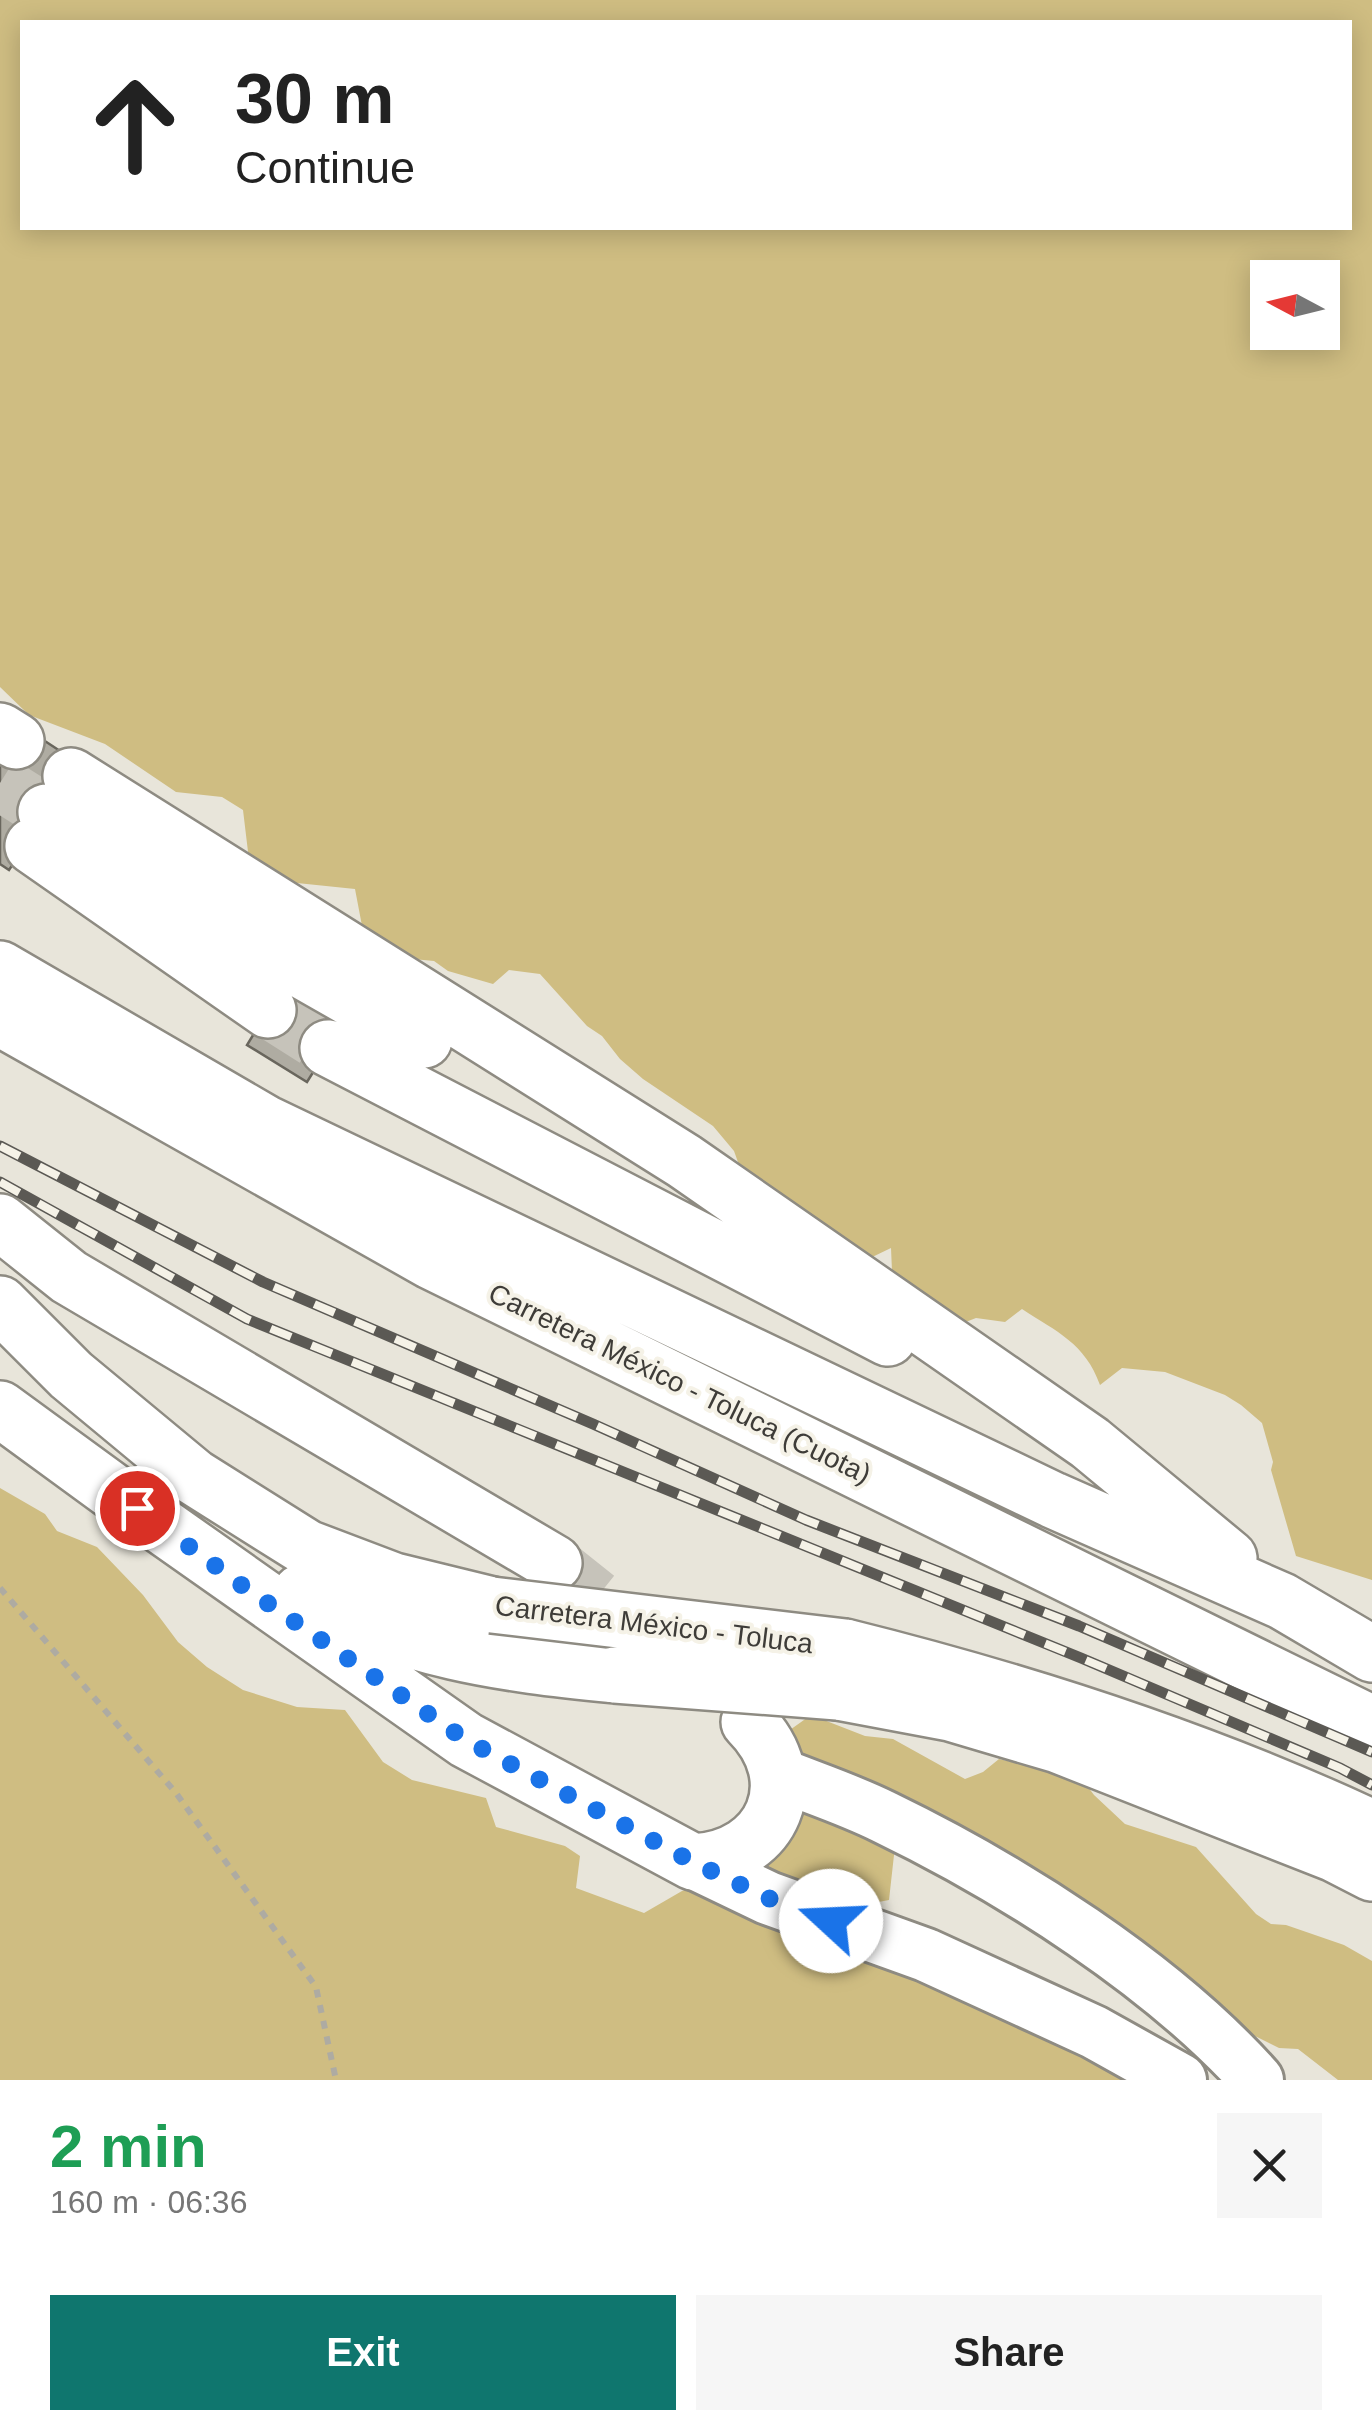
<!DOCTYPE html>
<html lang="en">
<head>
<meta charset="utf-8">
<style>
  body { margin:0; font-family:Arial,sans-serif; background:#f6f6f6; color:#222; height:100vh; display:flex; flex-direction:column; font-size:38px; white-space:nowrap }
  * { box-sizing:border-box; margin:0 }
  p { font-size:32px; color:#767676 }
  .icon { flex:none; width:55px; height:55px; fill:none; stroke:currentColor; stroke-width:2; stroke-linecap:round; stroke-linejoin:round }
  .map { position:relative; height:2080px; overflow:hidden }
  .details { display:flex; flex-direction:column; background:#fff; flex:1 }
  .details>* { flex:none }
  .banner { position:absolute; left:20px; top:20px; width:1332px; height:210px; border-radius:0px; box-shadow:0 5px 25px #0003; background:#fff; color:#222; overflow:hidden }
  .needle { width:65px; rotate:277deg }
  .tools { position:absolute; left:1250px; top:260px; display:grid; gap:20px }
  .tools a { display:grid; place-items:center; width:90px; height:90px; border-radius:0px; background:#fff; box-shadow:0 5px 25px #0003; font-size:50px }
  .pin { position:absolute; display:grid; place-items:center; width:85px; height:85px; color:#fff; margin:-42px; border:5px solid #fff; border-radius:50%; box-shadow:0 2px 10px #0007 }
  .me { position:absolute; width:110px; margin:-55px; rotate:290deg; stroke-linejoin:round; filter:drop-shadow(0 0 8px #0008) }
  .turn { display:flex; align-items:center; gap:35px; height:210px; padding:0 50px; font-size:45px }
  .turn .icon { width:130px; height:130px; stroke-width:2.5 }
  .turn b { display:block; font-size:70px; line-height:85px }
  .round { display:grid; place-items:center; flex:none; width:105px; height:105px; border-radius:0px; background:#f6f6f6 }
  .headline { display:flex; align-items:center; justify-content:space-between; height:170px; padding:0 50px }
  h1 { font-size:60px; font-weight:700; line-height:75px; color:#1e9e55 }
  .action { display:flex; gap:20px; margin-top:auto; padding:20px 50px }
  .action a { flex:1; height:115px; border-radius:0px; background:#0f766e; color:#fff; font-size:40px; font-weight:700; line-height:115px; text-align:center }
  .action a+a { background:#f6f6f6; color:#222 }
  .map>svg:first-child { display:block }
  .green { fill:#cfbd82; fill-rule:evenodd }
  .building { fill:#afaca2; stroke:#69665d; stroke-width:2.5 }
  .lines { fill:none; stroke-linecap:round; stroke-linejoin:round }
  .major-tunnel { stroke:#c6c3ba; stroke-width:55; stroke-dasharray:55 28; stroke-linecap:butt }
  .highway-tunnel { stroke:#c6c3ba; stroke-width:55; stroke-dasharray:55 28; stroke-linecap:butt }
  .minor-casing { stroke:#8e8b82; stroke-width:58 }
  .major-casing { stroke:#8e8b82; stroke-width:60 }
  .highway-casing { stroke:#8e8b82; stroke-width:60 }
  .path { stroke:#aeaba2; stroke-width:6; stroke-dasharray:8 8; stroke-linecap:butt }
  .minor { stroke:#fff; stroke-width:52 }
  .major { stroke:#fff; stroke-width:55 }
  .highway { stroke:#fff; stroke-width:55 }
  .rail-casing { stroke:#5b5954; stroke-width:11 }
  .rail { stroke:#f5f2e7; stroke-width:8; stroke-dasharray:22; stroke-linecap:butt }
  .major-bridge-casing { stroke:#8e8b82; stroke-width:60; stroke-linecap:butt }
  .major-bridge { stroke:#fff; stroke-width:55 }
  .route { stroke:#1a73e8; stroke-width:18; stroke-dasharray:0 32.4 }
  .labels { text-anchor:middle; stroke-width:8; stroke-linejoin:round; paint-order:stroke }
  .street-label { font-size:28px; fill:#3e3c38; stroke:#f5f2e7 }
</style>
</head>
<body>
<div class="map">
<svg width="1372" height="2080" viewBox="0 0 1372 2080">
  <rect width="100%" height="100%" fill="#e8e5da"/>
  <path class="green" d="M0 0H1372V1580L1296 1556 1271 1470 1273 1462 1262 1423 1241 1405 1225 1395 1165 1372 1122 1368 1100 1385C1085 1343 1057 1332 1022 1309L1005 1322 976 1318 958 1325 894 1316 891 1248 866 1260 757 1215 734 1151 713 1126 643 1079 620 1059 602 1036 587 1026 540 974 509 970 493 984 448 971 434 961 403 958 363 931 355 889 297 883 252 885 243 810 222 797 176 792 105 744 29 715 0 687ZM22 22H1350V228H22ZM1268 278H1322V332H1268Z
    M0 1488 45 1514 57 1531 97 1547 143 1595 178 1642 207 1667 243 1690 297 1707 345 1710 383 1762 412 1780 486 1798 496 1827 565 1846 580 1856 576 1888 644 1913 682 1891 701 1884 808 1910 1161 2080H0Z
    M811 1715 865 1736 893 1739 965 1779 983 1772 999 1759 1082 1779 1094 1795 1125 1824 1196 1847 1256 1914 1271 1924 1286 1925 1344 1945 1372 1961V2080H1338L1298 2049 1279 2048 1257 2037 1219 2025 1023 1871 996 1844 913 1811 899 1810 889 1900 863 1905 745 1873 787 1732Z"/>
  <path class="building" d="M25 728 80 764 9 870 0 864V763Z
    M286 981 347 1018 307 1082 247 1045Z"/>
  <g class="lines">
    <path class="major-tunnel" d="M554 1563 643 1634"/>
    <path class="highway-tunnel" d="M0 783 46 812
      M268 1010 328 1048"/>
    <defs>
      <path id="minor" d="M778 1774C813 1788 850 1800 884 1817 1012 1879 1162 1974 1257 2080
        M693 1862 768 1898 926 1955 1094 2032 1180 2080"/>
      <path id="major" d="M0 1222 69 1277 554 1563
        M0 1304 71 1375 194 1477 307 1548 394 1581 492 1605
        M0 1409 115 1493 146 1509
        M115 1493 466 1740 693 1862C774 1858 807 1780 749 1722
        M301 1592C406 1652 498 1663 615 1675
        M845 1647C1026 1692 1203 1749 1372 1828
        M838 1692 950 1713 1058 1745 1335 1854 1372 1873"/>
      <path id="highway" d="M0 731 16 741
        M71 776 684 1161 1090 1443 1229 1558
        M46 812 240 935 424 1040
        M33 846 268 1010
        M0 969 265 1123 1053 1500 1282 1601 1372 1654
        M0 1018 431 1261 1372 1724
        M328 1048 888 1338"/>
    </defs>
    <use href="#minor" class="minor-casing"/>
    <use href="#major" class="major-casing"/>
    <use href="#highway" class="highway-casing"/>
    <path class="path" d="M0 1588 176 1793 316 1987 336 2080"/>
    <use href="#minor" class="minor"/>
    <use href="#major" class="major"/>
    <use href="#highway" class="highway"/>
    <defs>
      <path id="rail" d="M0 1146 263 1282 593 1424 806 1520 1079 1626 1372 1752
        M0 1182 247 1319 1081 1658 1340 1768 1372 1785"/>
    </defs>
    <use href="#rail" class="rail-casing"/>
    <use href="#rail" class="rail"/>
    <defs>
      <path id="major-bridge" d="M492 1605 845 1647
        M615 1675 838 1692"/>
    </defs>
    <use href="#major-bridge" class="major-bridge-casing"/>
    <use href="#major-bridge" class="major-bridge"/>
  </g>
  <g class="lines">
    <path class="route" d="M137 1508 240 1584 466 1740 693 1862 768 1898 831 1921"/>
  </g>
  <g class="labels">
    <g class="street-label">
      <text transform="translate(680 1383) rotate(26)" y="10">Carretera México - Toluca (Cuota)</text>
      <text transform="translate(654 1624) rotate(7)" y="10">Carretera México - Toluca</text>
    </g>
  </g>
</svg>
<div class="tools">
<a><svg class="needle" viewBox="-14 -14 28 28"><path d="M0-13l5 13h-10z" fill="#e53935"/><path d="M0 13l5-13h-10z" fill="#767676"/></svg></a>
</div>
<div class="pin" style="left:137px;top:1508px;background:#d93025"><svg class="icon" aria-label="arrive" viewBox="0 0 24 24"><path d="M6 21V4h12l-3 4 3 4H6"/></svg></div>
<svg class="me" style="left:831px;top:1921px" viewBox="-20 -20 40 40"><circle r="19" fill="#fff"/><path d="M0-13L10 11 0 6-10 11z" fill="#1a73e8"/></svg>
<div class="banner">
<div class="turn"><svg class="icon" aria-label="ahead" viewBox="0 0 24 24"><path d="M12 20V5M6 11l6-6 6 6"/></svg><div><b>30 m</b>Continue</div></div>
</div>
</div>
<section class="details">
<div class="headline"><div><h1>2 min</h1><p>160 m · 06:36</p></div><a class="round"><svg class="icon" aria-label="close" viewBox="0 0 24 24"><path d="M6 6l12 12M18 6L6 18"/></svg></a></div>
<div class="action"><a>Exit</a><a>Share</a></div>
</section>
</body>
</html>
